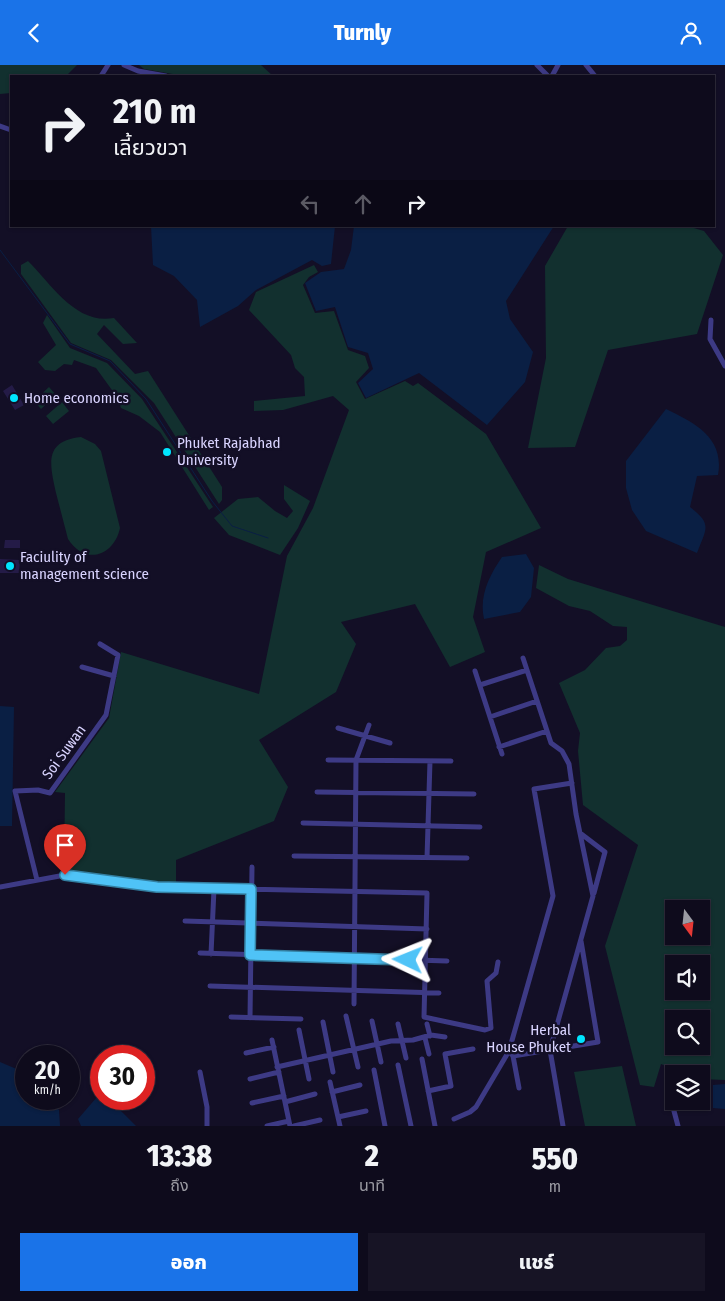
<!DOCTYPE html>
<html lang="th">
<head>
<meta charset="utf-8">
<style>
  body { margin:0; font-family:"Fira Sans Condensed","Noto Sans Thai",sans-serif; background:#171425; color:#f1f3f6; height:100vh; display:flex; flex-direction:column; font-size:19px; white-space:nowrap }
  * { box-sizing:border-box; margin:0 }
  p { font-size:16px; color:#9b9ba3 }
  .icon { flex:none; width:28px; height:28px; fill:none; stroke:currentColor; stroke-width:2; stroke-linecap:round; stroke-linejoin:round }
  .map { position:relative; height:1061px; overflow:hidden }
  .details { display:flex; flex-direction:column; background:#0e0b1c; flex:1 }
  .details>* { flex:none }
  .banner { position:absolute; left:10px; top:10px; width:705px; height:152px; border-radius:0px; box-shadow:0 1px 4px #0004,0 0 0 1px #2e2b3b; background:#0e0b1c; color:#f1f3f6; overflow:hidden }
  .needle { width:32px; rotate:165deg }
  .tools { position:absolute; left:665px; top:835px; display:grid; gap:10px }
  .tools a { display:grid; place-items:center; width:45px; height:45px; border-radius:0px; background:#0e0b1c; box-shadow:0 1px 4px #0004,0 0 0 1px #2e2b3b; font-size:25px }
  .speed { position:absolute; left:15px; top:980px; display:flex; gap:10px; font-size:25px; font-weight:700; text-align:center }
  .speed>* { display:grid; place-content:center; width:65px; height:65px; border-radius:50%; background:#0e0b1c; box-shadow:0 1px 4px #0004,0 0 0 1px #2e2b3b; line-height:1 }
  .speed small { font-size:12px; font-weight:400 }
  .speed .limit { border:8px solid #d22; background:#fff; color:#111 }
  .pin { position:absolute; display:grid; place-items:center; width:42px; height:42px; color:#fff; margin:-51px -21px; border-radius:50% 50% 50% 0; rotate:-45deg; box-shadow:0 0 5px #0007 }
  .pin .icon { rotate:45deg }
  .me { position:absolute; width:55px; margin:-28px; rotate:272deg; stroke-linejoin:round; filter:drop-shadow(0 0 4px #0008) }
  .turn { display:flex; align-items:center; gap:18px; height:105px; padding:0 20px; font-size:22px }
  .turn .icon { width:65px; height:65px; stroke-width:2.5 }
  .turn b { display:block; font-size:35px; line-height:42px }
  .lanes { display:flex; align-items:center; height:48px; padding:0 20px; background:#0003; justify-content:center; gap:25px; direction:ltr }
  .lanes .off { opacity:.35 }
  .eta { display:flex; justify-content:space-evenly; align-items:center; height:85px; text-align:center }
  .eta b { font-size:30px; font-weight:800; line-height:35px }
  .button { display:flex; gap:10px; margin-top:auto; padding:10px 20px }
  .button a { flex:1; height:58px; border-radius:0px; background:#1a73e8; color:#fff; font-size:20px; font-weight:800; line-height:58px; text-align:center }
  .button a+a { background:#171425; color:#f1f3f6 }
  header { display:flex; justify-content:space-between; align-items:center; height:65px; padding:0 20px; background:#1a73e8; color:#fff; font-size:22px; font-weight:800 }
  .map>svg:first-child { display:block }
  .green { fill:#12302f; fill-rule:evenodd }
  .water { fill:#0a1f44 }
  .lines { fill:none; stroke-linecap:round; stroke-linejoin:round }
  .stream { stroke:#0a1f44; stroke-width:1 }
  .building { fill:#241b47 }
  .minor { stroke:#3d3a85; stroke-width:5 }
  .route-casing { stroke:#337fa1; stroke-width:12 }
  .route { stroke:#4fc3f7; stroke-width:9 }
  .poi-dot { fill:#00e5ff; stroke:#130f26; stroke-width:2 }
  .labels { text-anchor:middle; stroke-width:5; stroke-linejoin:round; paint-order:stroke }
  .poi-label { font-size:15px; fill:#d9d4ff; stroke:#130f26; text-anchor:start }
  .street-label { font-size:15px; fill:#d9d4ff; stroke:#130f26 }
</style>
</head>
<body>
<header><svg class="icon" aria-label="back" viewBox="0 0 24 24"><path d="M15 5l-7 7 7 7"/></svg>Turnly<svg class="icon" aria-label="person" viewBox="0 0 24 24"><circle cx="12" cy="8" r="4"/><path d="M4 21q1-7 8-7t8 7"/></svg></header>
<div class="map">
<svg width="725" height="1061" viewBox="0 0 725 1061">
  <rect width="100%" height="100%" fill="#130f26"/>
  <path class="green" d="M0 0H77L66 11H11V28L0 29Z
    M139 0H261L273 11H184L144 4Z
    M568 161H687L704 166 723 190 697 269 608 285 575 382 528 383 546 293 545 201Z
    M28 196C52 220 76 260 114 253L137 278 123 279 104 260 97 269 135 309 148 306 222 422V435L219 439 154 338 111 295 71 278 21 209V200Z
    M314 200 318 207 309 212 303 220 315 248 334 246 348 285 365 291 369 303 356 317 365 334 405 316 413 321 418 318 486 369 541 463 486 487 473 552 485 587 450 602 415 539 341 557 356 579 336 627 259 675 288 722 274 756 176 795V817H156L64 805 65 728 55 727 109 653 121 587 259 629 287 491 313 443 349 345 333 331 283 345 254 346V336L305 331 304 312 295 303 291 290 249 245 256 227Z
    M47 250 70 283 107 298 142 334 213 442 209 445 160 367 139 351 121 343 117 332 96 303 74 295 72 300 64 299 55 306 45 305 38 297 56 280 43 258Z
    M49 322 56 330 41 344 34 336Z
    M62 337 69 346 53 359 46 351Z
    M81 372 95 379 101 386 120 463C114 491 85 501 68 474 64 459 60 443 56 428 50 400 43 376 81 372Z
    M284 420 310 436 298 463 280 490 229 470 214 453 238 434 258 432 275 446 287 453 293 446 284 434Z
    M539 500 568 514 725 562V1015L701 1014V1009H685L661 999 654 1022 640 1020 605 881 638 780 583 740 578 686 580 668 559 618 585 605 606 583 620 581 627 575V562L613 561 590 546 569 541 536 523ZM674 844H701V871H674ZM674 899H701V926H674ZM674 954H701V981H674Z
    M622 1001 636 1061H585L574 1007Z"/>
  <path class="water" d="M335 161 331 199 322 201 312 195 256 225 238 241 200 262 197 235 174 211 153 200 151 161Z
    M354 161H554L506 236 510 254 533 287 525 317 487 360 419 308 366 333 358 318 373 304 368 288 348 282 335 242 316 246 305 218 321 207 344 204 351 185Z
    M666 344C693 357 725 372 718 410L697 411 690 442C713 460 706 463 697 488L646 466 632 445 626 423V396Z
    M526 489 534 503 531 532 520 547 484 554C479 531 489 511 502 492Z
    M0 641 14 642 12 761H0Z
    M0 997 26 1008V1034H49L59 1045 60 1061H0Z
    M725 1019V1044L713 1043V1020Z
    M97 1032 119 1044 136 1061H81L78 1054Z"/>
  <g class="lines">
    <path class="stream" d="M0 185 70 279 110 296 146 334 212 436 232 461 268 473"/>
  </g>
  <path class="building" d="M12 320 24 340 15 345 3 326Z
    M5 475H20V483H4Z
    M0 494 20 495 19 508H0Z"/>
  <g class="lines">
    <path class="minor" d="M124 0 138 6 166 11
      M537 0 548 11
      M586 0 595 11
      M101 11 108 0
      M552 11 558 0
      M0 61 11 65
      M711 255 710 274 725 301
      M523 593 551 678 562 686 569 699 576 749 593 831 550 985 563 1061
      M82 602 114 611
      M475 606 502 689
      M480 620 527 605
      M490 652 537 636
      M338 663 390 678
      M499 682 547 666
      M328 695 451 696
      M317 727 474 729
      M303 758 480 762
      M580 768 605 787 594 828
      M294 791 467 793
      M427 793 430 696
      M37 815 15 726 38 725 50 728 106 650 118 590 100 579
      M0 822 65 810 157 822 427 828 424 952 485 965 491 963 487 916 496 908 498 897
      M185 856 427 864
      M200 888 447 896
      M211 889 214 824
      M210 921 439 928
      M354 939 356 695 369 660
      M346 951 358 1002
      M231 952 301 954
      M250 953 252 802
      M372 956 381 997
      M323 957 333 1007
      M398 959 406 993
      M427 959 430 971
      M299 965 309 1014
      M425 973 429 989
      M272 975 290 1061
      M509 986 513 991 598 977 581 876
      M246 988 274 982
      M513 991 519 1023
      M422 994 435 1061
      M398 1000 411 1061
      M277 1002 391 976 413 975 431 970 445 972
      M374 1005 385 1061
      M200 1007 207 1042V1061
      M250 1014 279 1007
      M330 1017 340 1061
      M428 1026 451 1021 445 989 473 984
      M332 1027 360 1020
      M285 1037 315 1029
      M252 1038 284 1031
      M674 1046 678 1061
      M338 1052 366 1046
      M454 1054 470 1047 476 1042 509 986 553 831 534 724 572 718
      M267 1061 289 1056
      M294 1061 320 1055"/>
  </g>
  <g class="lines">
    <defs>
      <path id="route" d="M65 810 157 822 251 824 250 890 408 895"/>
    </defs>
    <use href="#route" class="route-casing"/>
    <use href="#route" class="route"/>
  </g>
  <g class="poi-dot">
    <circle cx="14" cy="333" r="5"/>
    <circle cx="167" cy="387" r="5"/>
    <circle cx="10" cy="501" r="5"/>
    <circle cx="581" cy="974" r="5"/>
  </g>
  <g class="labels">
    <g class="poi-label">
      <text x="24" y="338">Home economics</text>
      <text x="177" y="383">Phuket Rajabhad<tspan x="177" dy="17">University</tspan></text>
      <text x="20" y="497">Faciulity of<tspan x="20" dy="17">management science</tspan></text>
      <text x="571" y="970" text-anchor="end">Herbal<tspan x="571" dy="17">House Phuket</tspan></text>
    </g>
    <g class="street-label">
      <text transform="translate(64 687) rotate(-54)" y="5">Soi Suwan</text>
    </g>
  </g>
</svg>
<div class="tools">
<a><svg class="needle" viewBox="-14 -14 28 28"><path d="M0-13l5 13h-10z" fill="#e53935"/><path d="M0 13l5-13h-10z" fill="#9b9ba3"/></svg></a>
<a><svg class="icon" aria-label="sound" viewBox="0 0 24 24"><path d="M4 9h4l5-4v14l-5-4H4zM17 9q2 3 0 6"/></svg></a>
<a><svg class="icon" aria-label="search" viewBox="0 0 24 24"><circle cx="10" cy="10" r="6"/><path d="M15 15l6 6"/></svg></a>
<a><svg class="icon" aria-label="layers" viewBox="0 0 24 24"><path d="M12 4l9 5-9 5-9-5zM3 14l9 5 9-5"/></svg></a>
</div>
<div class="speed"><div>20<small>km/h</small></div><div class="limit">30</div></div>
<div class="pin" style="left:65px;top:810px;background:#d93025"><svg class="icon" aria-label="arrive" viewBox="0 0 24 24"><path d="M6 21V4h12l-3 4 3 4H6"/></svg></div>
<svg class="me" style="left:408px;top:895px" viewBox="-20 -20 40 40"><path d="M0-17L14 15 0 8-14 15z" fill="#4fc3f7" stroke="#fff" stroke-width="4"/></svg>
<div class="banner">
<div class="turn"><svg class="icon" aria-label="right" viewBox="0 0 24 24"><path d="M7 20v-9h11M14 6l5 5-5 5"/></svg><div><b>210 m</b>เลี้ยวขวา</div></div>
<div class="lanes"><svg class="icon off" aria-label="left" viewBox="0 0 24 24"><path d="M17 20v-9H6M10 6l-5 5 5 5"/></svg><svg class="icon off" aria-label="ahead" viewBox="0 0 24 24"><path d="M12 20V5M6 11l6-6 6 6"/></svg><svg class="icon" aria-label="right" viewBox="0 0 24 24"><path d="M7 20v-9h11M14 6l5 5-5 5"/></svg></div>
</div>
</div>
<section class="details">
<div class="eta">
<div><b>13:38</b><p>ถึง</p></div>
<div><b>2</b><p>นาที</p></div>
<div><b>550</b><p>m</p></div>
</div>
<div class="button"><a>ออก</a><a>แชร์</a></div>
</section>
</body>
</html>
